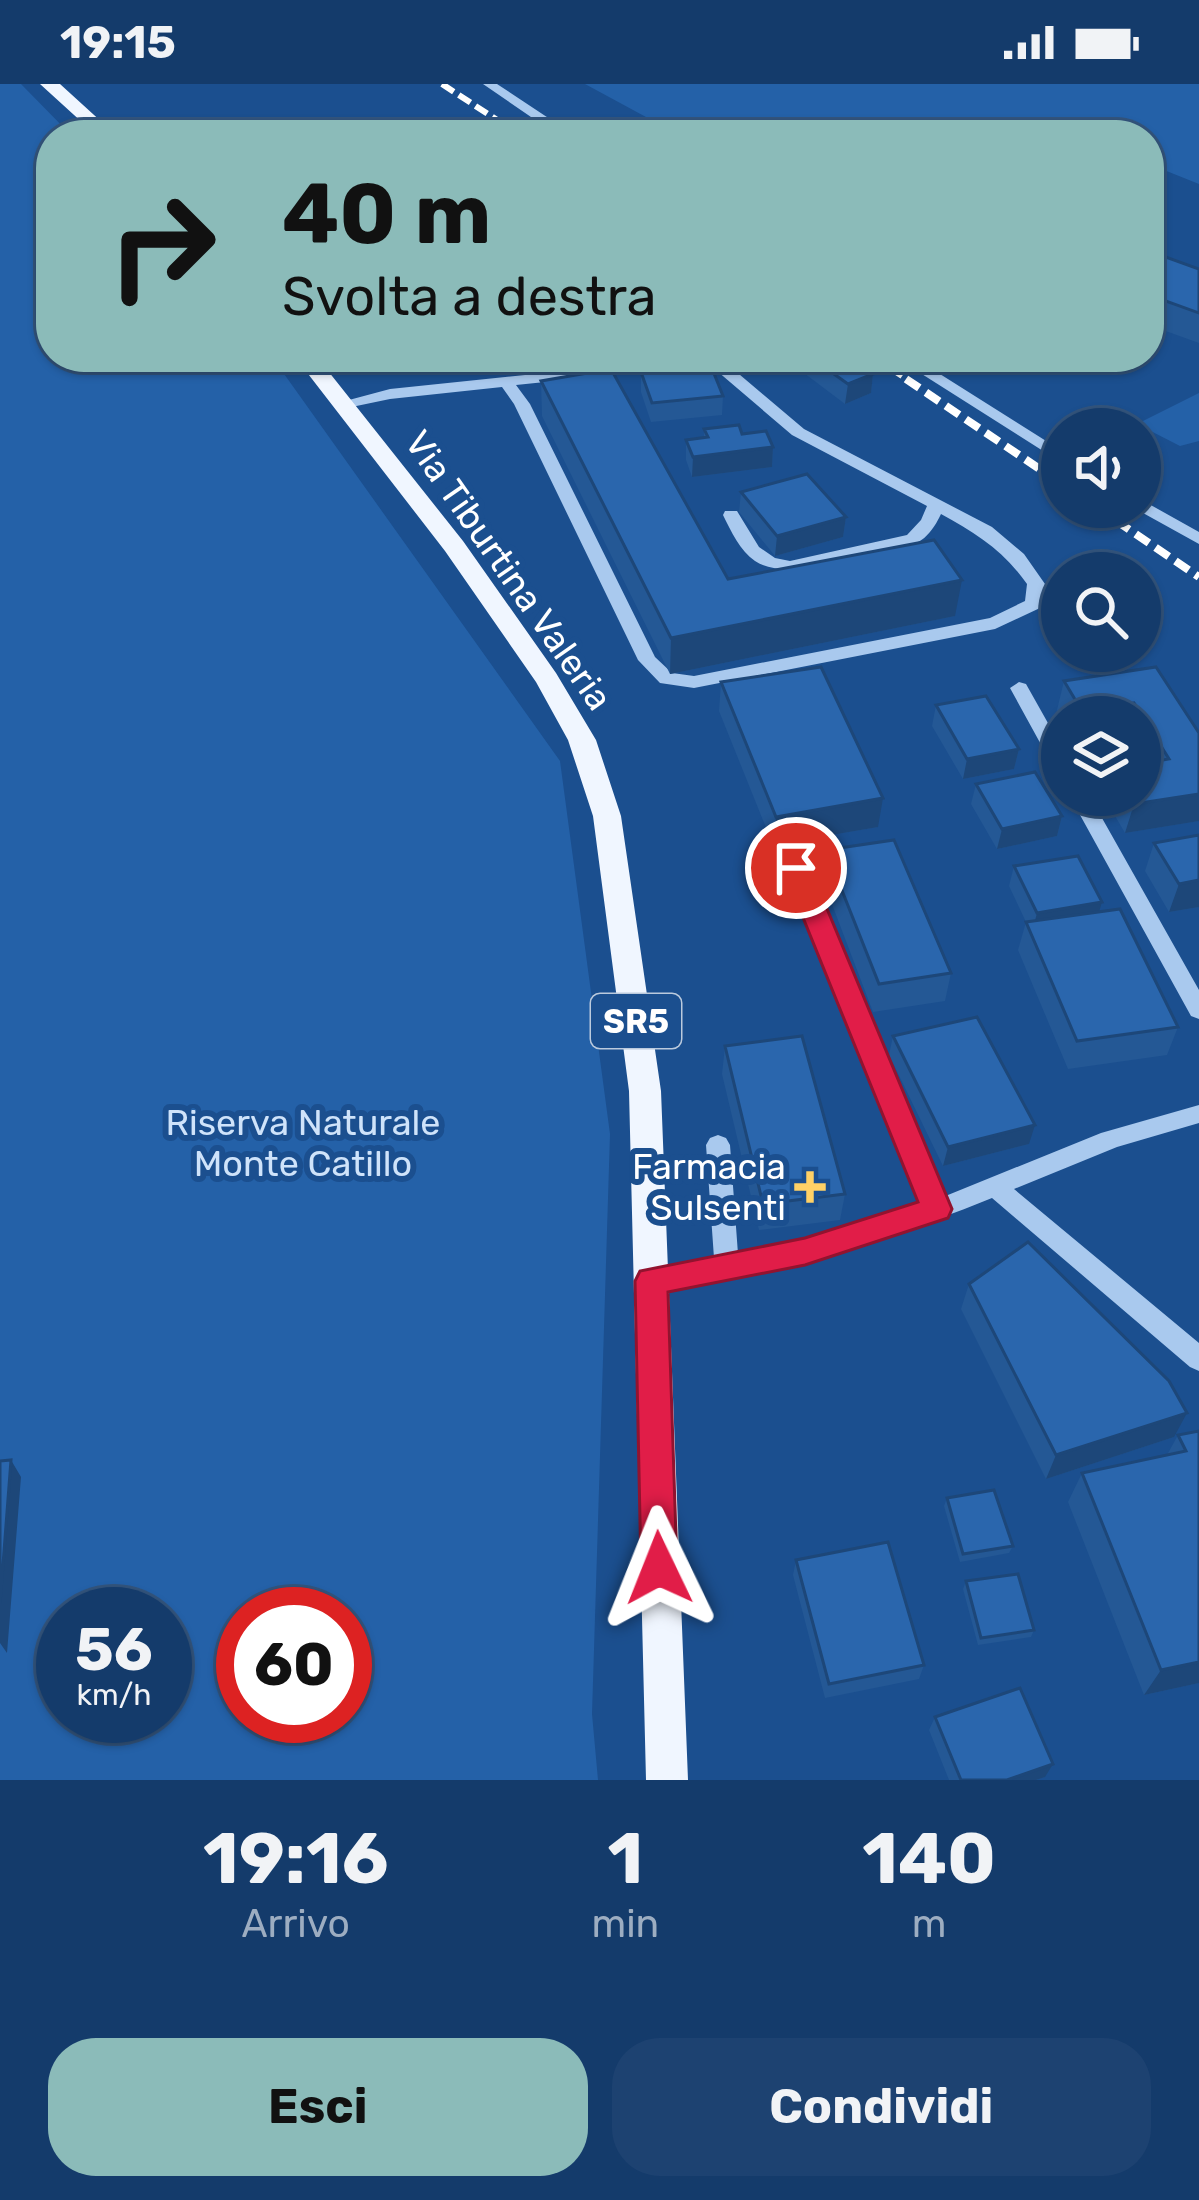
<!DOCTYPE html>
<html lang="it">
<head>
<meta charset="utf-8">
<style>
  body { margin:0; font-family:Rubik,sans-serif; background:#1d4271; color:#f1f3f6; height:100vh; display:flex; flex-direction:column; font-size:45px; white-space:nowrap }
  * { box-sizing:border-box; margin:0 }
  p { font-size:39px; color:#9dadc1 }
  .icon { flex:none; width:66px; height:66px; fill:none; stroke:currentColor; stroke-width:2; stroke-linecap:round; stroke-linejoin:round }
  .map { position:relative; height:1696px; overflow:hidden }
  .panel { display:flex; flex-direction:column; background:#143b6b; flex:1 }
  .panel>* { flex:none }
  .top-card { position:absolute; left:36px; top:36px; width:1128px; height:252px; border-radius:48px; box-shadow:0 3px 9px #0004,0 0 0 3px #33557e; background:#8bbbb9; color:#111; overflow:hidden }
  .tools { position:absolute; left:1041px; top:324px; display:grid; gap:24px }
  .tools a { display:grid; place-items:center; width:120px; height:120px; border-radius:50%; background:#143b6b; box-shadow:0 3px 9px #0004,0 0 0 3px #33557e; font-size:60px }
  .speed { position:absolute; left:36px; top:1503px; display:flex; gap:24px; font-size:60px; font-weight:700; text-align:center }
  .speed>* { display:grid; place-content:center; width:156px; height:156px; border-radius:50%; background:#143b6b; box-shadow:0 3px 9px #0004,0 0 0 3px #33557e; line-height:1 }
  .speed small { font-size:30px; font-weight:400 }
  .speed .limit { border:18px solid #d22; background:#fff; color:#111 }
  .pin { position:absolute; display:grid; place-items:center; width:102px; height:102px; color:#fff; margin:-51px; border:6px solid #fff; border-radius:50%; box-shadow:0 3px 12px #0007 }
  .me { position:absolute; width:132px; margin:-66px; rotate:358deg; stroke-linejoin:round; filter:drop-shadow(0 0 9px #0008) }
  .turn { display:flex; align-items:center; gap:42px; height:252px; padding:0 48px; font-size:54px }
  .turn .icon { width:156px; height:156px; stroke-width:2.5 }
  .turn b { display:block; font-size:84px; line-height:102px }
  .eta { display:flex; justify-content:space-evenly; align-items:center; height:204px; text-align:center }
  .eta b { font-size:72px; font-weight:700; line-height:84px }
  .primary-button { display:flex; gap:24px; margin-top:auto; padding:24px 48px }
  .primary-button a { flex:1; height:138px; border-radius:48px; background:#8bbbb9; color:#111; font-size:48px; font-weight:700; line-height:138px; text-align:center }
  .primary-button a+a { background:#1d4271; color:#f1f3f6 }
  .status { display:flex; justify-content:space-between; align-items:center; height:84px; padding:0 60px; background:#143b6b; direction:ltr }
  .status svg { height:33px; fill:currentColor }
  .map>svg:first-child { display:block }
  .green { fill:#2461a8; fill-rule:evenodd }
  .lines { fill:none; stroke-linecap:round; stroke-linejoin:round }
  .minor { fill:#a9c9ee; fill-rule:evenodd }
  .major { fill:#f0f6ff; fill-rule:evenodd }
  .rail-far1 { stroke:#fff; stroke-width:6; stroke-dasharray:14 6; stroke-linecap:butt }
  .rail { stroke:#fff; stroke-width:8; stroke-dasharray:16 8; stroke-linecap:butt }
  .wall { fill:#245895 }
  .shaded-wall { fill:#1d4779 }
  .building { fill:#2a66ad; stroke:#1d4779; stroke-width:3 }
  .route { fill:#e11d48; stroke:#92132f; stroke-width:3 }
  .poi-dot { fill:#ffd166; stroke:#1b4f8f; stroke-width:4.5 }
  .labels { text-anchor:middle; stroke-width:12; stroke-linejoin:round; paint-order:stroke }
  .shield { fill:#1b4f8f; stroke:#bbcadd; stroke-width:3 }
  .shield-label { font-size:33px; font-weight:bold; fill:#fff }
  .street-label { font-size:36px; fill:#fff; stroke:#1b4f8f }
  .park-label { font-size:36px; fill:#cfe3fa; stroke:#1b4f8f }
  .poi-label { font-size:36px; fill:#fff; stroke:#1b4f8f; text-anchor:end }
</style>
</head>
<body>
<div class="status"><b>19:15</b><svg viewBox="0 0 49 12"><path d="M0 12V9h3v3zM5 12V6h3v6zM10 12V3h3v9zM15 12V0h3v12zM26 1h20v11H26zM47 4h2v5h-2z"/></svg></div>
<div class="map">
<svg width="1199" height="1696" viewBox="0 0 1199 1696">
  <rect width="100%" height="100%" fill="#1b4f8f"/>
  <path class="green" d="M0 0H21L71 51H51V273H272L560 677 610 1050 592 1630 598 1696H0ZM63 1530H165V1632H63ZM243 1530H345V1632H243Z
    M585 0H1199V100L1149 80V51H1059L1007 34 748 51 646 33Z
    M1199 309V357L1180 362 1137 340Z"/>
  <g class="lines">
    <path class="minor" d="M483 0H497L574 51H559L539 38 502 51H484L531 33Z
      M700 273H752L726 279 804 345 992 443 1024 470 1045 500 1040 524 995 545 694 604 660 599 638 576 514 320 502 303 390 315 342 325 334 320 390 305ZM710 281 792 351 927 422 921 436 907 451 790 477 775 474 759 463 737 427H725L723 431C731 447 740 467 755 477 788 500 875 469 913 460 926 457 936 441 941 430 976 449 1004 467 1027 500L1025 517 990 534 694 592 672 589 655 573 530 320 516 301Z
      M895 273H913L1062 367V379Z
      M1140 415 1199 448V460L1134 424 1140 423Z
      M1019 598 1026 600 1062 664V688L1055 686 1010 604Z
      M1069 711H1089L1199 906V935L1191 932Z
      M796 777 806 784 943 1113 1101 1049 1199 1021V1039L1117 1063 1014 1105 1199 1259V1287L1190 1283 992 1114C882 1160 767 1186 651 1208L642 1205 639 1197 642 1189 714 1174 706 1061 710 1054 718 1051 726 1054 730 1061 738 1170 849 1143 922 1120 786 784Z"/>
    <path class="major" d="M40 0H60L116 51H96Z
      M295 273H317L463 457 556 589 596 656 621 732 661 1007 688 1696H646L629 1007 593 732 568 656 536 598 445 467Z"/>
    <path class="rail-far1" d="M442 0 520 51
      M874 273 911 298"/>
    <path class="rail" d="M906 295 1062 400
      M1096 423 1199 493"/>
  </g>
  <path class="wall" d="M1149 167 1199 185V259L1149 241Z
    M801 273H850L873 290 871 309 845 320 800 286Z
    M641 288 723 312 722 331 651 338 641 308Z
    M541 297 728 495 955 532 670 590 542 332Z
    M704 345 742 350 773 363 772 383 692 393 686 376V356L704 354Z
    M741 408 846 433 843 453 775 472 739 428Z
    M1156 583 1199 649V737L1125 749 1104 713 1105 711H1140L1145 679 1140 671V633H1062V635L1057 626 1064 597Z
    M721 598 878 743 773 761 719 627Z
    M936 621 1019 665 1014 685 963 695 932 642Z
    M976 700 1062 732 1057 752 997 765 971 720Z
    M1199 751V823L1169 828 1145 787 1154 759Z
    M826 766 951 889 945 917 873 928 822 794Z
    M1014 782 1099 828 1178 943 1167 971 1068 985 1018 866 1026 838 1009 802Z
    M893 952 1029 1060 943 1082 889 971Z
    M725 962 845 1110 840 1136 759 1146 722 990Z
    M969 1200 1174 1353 1046 1395 961 1225Z
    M1199 1347V1599L1144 1611 1068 1418 1082 1389 1167 1371 1178 1351Z
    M947 1414 1013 1462 1009 1469 960 1478 944 1422Z
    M796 1476 924 1581 919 1595 825 1614 793 1491Z
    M966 1497 1034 1546 1031 1553 978 1561 963 1505Z
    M935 1633 1045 1693 1036 1696H949L929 1646Z"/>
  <path class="shaded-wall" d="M873 290 871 309 845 320 848 300Z
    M773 363 772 383 692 393 693 373Z
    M846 433 843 453 775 472 777 452Z
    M962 496 955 532 670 590 671 554Z
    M1134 619 1130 633H1081L1082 627Z
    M1019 665 1014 685 963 695 967 675Z
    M1199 710V737L1125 749 1134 720Z
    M883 714 878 743 773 761 776 733Z
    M1062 732 1057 752 997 765 1002 745Z
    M1199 796V823L1169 828 1179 800Z
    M1102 818 1096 838 1032 848 1037 829Z
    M1035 1041 1029 1060 943 1082 948 1063Z
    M1187 1329 1174 1353 1046 1395 1056 1371Z
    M11 1376 21 1393 7 1569 0 1559V1520Z
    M1199 1578V1599L1144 1611 1161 1586Z
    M1053 1680 1045 1693 1036 1696H1007Z"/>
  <path class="building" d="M1149 167 1199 185V229L1149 211Z
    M810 273H850L873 290 848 300Z
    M711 282 723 312 652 319 641 288Z
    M611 285 728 495 934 456 962 496 671 554 541 297Z
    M739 341 742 350 766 347 773 363 693 373 686 356 708 353 704 345Z
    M807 390 846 433 777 452 741 408Z
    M821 583 883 714 776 733 721 598Z
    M1156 583 1199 649V710L1134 720 1128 711H1140V680L1169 675 1134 619 1082 627 1064 597Z
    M986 612 1019 665 967 675 936 621Z
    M1035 688 1062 732 1002 745 976 700Z
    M1199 751V796L1179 800 1154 759Z
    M894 756 951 889 879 900 826 766Z
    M1078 772 1102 818 1037 829 1014 782Z
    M1120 825 1178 943 1077 957 1026 838Z
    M977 933 1035 1041 948 1063 893 952Z
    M802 952 845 1110 763 1120 725 962Z
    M1028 1158 1169 1297 1187 1329 1056 1371 969 1200Z
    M1199 1347V1578L1161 1586 1082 1389 1186 1367 1178 1351Z
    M11 1376 0 1520V1377Z
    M994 1406 1013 1462 963 1470 947 1414Z
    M888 1458 924 1581 829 1600 796 1476Z
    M1018 1490 1034 1546 981 1554 966 1497Z
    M1020 1604 1053 1680 1007 1696H961L935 1633Z"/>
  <path class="route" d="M796 775 810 784 952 1125 948 1134 805 1181 668 1208 677 1484 672 1496 659 1501 646 1496 641 1484 635 1197 640 1187 805 1154 918 1118 783 784Z"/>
  <path class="poi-dot" d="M804 1085h12v12h12v12h-12v12h-12v-12h-12v-12h12z"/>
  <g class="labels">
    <rect class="shield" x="591" y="910" width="90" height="54" rx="9"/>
    <g class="shield-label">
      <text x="636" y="949">SR5</text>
    </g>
    <g class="street-label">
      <text transform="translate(509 486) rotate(55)" y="13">Via Tiburtina Valeria</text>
    </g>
    <g class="park-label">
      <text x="303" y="1051">Riserva Naturale<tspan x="303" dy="41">Monte Catillo</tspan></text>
    </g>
    <g class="poi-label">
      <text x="786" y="1095">Farmacia<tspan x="786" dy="41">Sulsenti</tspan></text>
    </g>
  </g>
</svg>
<div class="tools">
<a><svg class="icon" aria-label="sound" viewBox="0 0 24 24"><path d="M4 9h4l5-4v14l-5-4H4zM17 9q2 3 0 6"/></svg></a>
<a><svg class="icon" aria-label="search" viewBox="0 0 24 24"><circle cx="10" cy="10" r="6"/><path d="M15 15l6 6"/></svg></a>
<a><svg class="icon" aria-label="layers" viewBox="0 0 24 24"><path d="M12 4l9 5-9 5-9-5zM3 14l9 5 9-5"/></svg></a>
</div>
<div class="speed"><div>56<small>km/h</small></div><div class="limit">60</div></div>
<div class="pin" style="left:796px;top:784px;background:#d93025"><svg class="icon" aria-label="arrive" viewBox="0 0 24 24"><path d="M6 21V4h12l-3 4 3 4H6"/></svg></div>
<svg class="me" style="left:659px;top:1484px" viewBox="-20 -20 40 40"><path d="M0-17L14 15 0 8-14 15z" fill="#e11d48" stroke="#fff" stroke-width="4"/></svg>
<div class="top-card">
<div class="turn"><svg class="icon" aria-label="right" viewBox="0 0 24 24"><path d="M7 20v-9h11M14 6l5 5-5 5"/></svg><div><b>40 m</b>Svolta a destra</div></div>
</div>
</div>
<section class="panel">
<div class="eta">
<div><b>19:16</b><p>Arrivo</p></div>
<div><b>1</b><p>min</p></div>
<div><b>140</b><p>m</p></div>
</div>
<div class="primary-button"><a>Esci</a><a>Condividi</a></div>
</section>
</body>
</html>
